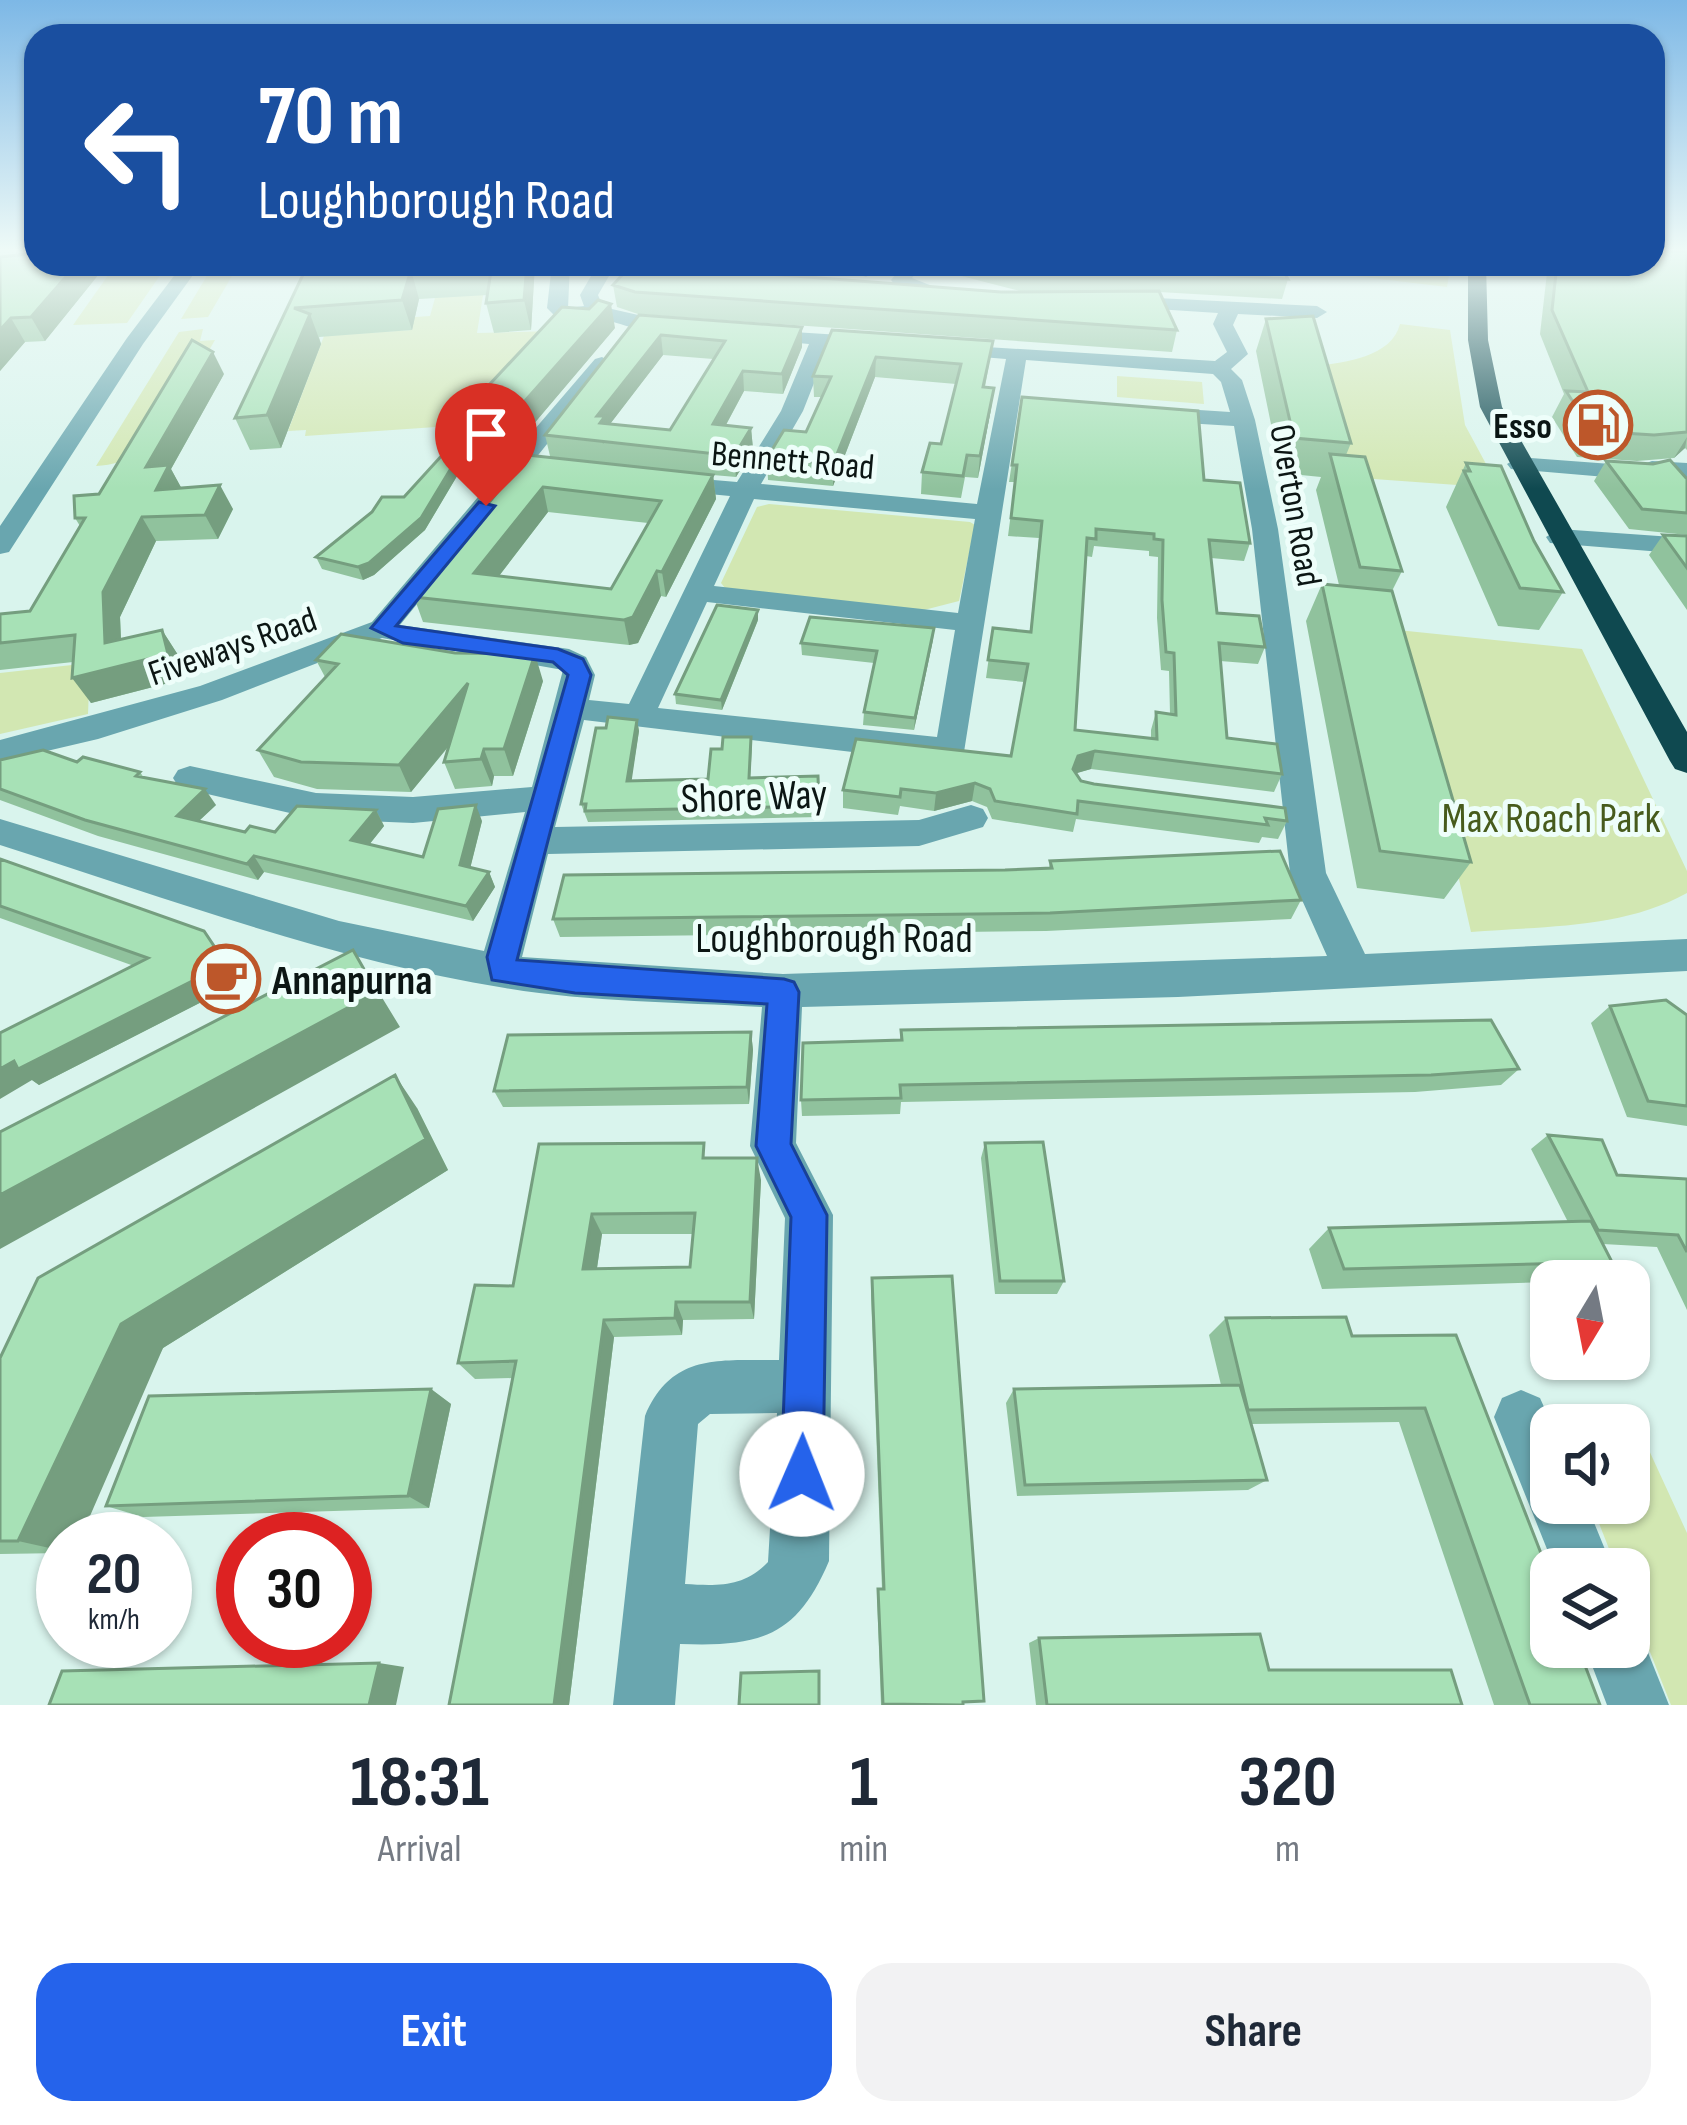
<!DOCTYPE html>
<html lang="en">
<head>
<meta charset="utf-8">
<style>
  body { margin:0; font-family:"Sofia Sans Condensed",sans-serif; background:#f2f2f3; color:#1f2937; height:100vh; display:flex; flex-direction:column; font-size:45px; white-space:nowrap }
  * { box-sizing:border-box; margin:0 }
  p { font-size:39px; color:#747a83 }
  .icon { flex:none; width:66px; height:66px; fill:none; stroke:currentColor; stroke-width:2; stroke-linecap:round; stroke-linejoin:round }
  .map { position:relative; height:1705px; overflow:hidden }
  .details { display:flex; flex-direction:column; background:#fff; flex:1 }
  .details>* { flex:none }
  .banner { position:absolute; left:24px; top:24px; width:1641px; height:252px; border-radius:36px; box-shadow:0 3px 9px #0004; background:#1a4fa0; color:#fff; overflow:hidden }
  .needle { width:78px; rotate:190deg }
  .fabs { position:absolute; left:1530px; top:1260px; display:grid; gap:24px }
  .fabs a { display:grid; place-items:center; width:120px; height:120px; border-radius:24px; background:#fff; box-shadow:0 3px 9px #0004; font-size:60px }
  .speed { position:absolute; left:36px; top:1512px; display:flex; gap:24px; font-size:60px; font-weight:700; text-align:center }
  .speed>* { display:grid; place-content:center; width:156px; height:156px; border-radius:50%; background:#fff; box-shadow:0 3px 9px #0004; line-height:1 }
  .speed small { font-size:30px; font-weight:400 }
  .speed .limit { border:18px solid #d22; background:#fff; color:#111 }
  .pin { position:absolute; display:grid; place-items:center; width:102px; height:102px; color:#fff; margin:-123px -51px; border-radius:50% 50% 50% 0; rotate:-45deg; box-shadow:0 0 12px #0007 }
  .pin .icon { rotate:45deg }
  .me { position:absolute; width:132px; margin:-66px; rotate:1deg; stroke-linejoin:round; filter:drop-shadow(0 0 9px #0008) }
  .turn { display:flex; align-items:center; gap:42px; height:252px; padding:0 36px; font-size:54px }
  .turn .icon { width:156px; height:156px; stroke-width:2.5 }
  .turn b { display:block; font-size:84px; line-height:102px }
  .eta { display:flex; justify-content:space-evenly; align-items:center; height:204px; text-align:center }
  .eta b { font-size:72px; font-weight:700; line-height:84px }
  .cta { display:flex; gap:24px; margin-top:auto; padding:24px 36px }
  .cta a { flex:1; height:138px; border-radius:36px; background:#2563eb; color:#fff; font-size:48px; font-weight:700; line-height:138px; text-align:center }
  .cta a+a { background:#f2f2f3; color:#1f2937 }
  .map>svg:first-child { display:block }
  .green { fill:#d2e7b2 }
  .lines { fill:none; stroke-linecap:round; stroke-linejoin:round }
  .minor { fill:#69a6af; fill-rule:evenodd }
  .highway { fill:#0f4950; fill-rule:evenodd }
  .wall { fill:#90c29d; fill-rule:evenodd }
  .shaded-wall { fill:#759e7f }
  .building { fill:#a7e1b6; stroke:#759e7f; stroke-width:3; fill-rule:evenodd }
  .route { fill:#2563eb; stroke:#184099; stroke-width:3 }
  .labels { text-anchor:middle; stroke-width:10; stroke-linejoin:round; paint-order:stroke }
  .far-poi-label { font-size:36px; font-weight:bold; fill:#0c1614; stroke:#eefefa; text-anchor:end }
  .far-street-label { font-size:36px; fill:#0c1614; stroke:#eefefa }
  .street-label { font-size:42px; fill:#0c1614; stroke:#eefefa }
  .park-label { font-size:42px; fill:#475b1c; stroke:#eefefa }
  .poi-label { font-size:42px; font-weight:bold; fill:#0c1614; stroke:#eefefa; text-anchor:start }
</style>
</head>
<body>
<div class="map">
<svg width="1687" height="1705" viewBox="0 0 1687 1705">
  <rect width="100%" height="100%" fill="#d9f4ed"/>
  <path class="green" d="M116 264H168L127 323 73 325Z
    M214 264H239L208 317 181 319Z
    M1357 264H1451L1447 287 1355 276Z
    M484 289 477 333 554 331 465 425 305 436 306 430 288 431 324 336 411 330 415 317 430 316 435 298Z
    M1400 324 1450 330 1465 425 1499 488 1346 477 1317 366C1345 362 1392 357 1400 324Z
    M203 329 200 341 215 340C184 393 164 463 96 466L179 332Z
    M1117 376 1202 382 1204 404 1117 397Z
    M769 504 970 522 975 525 959 601 924 610 725 588 721 583 757 507Z
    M1388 629 1582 649 1687 871V893C1623 929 1542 926 1471 932L1408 655Z
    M90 663 88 714 0 734V673Z
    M1642 1435 1687 1533V1705H1671L1629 1599V1569H1617L1591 1503H1629V1437Z"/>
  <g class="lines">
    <path class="minor" d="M183 264H201L143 344 9 552 0 554V526L127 338Z
      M552 264H570L568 308 584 306 580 295 598 264H616L598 295 603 307 691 327C665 345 624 322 596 318 584 316 570 320 557 318L547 308Z
      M827 264H856L875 272 866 277Z
      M904 264H923L912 278 957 296 948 302 894 284 891 280Z
      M1117 296 1317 306 1327 312 1317 318 1238 314 1233 325 1248 354 1231 369 1242 380 1255 420 1278 529 1326 873 1365 954 1687 939V971L1178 997 802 1007 796 1143 833 1215 829 1561C797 1637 760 1647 680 1644L675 1705H613L645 1416C672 1352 720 1361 779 1360L785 1218 750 1146 762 1007C676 1002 589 1002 505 988 332 960 166 898 0 845V819L339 921 484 951 525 812 413 823 316 819 190 790 178 786 173 778 178 770 190 766 316 793 413 797 532 787 563 670 382 638 222 700 98 739 0 762V740L200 686 372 622 506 464 443 455V445L516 451 595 359 602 357 612 363 535 459 549 465V475L524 472 400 625 569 649 586 657 595 675 589 700 629 704 730 496 667 490 655 483 667 476 737 482 781 411 809 344 754 339 747 337V329L872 337 882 343 872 349 829 345 803 411 761 484 977 504 1006 359 945 354 935 348 938 344 1215 361 1227 352 1213 324 1218 313 1110 306 1108 302ZM1026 360 1213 374 1221 382 1230 412 1153 407 1142 414 1153 421 1234 426 1252 529 1290 873 1327 956 783 974 522 957 548 854 919 846 983 827 988 818 983 809 971 805 919 820 555 827 584 720 928 761 964 752ZM754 499 975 519 958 613 714 586ZM707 602 955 630 937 737 658 708ZM777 1413 768 1562C744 1587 719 1586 685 1584L698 1424 710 1414Z
      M1519 457 1638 466 1652 461 1687 463V477L1655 475 1641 480 1511 469 1507 464Z
      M1559 529 1687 538V554L1550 543 1546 537Z
      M1521 1390 1540 1398 1552 1425 1551 1503H1586L1613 1569H1555L1494 1417 1502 1398Z
      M1629 1622 1637 1625 1669 1705H1607L1585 1647H1629Z"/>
    <path class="highway" d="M1468 264H1486L1488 340 1502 407 1687 732V773L1675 769 1670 761 1480 407 1468 340Z"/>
  </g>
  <path class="wall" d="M1687 251V450L1685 448 1674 458 1637 461 1577 457 1552 417 1564 394 1540 334 1548 264H1653Z
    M0 257 36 264H100L103 269 45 341 25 342 0 371Z
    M308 264H535L531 330 494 333 486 303 488 295 419 299 412 330 319 337 321 344 281 448 250 450 235 418Z
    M688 264 685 268 1001 292 1020 291 926 267 925 264H1279L1288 279 1282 299 1159 292 1177 330 1172 352 638 314 617 307 613 285Z
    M639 315 802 327V347L783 394 744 391 726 425 751 428 753 449 736 477 713 475 716 499 666 597 661 596 638 643 629 645 423 622 414 597 550 456 545 435ZM663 355 713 359 670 430 610 424ZM548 512 648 523 611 589 499 576Z
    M1266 319 1351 443 1346 455 1402 571 1392 591 1471 862 1444 899 1357 888 1306 621 1322 584 1339 585 1316 490 1321 477 1281 473 1256 351Z
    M615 328 515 446 468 442 460 416Z
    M832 330 993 341 985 387 991 409 978 478 965 477 961 498 921 494 922 472 941 444 956 384 875 377 833 486 768 480 767 458 806 432 822 397H814L813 376Z
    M224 374 171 469 181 488 233 509 218 539 156 541 120 617 121 639 162 630 178 655 184 679 91 703 73 662 0 670V614L30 611 80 526 75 518Z
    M1022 397 1204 480 1250 543 1244 561 1211 558 1217 613 1265 647 1258 664 1220 661 1227 738 1282 774 1274 792 1091 769 1076 773 1081 781 1287 821 1278 839 1262 837 1259 843 1076 819 1073 832 992 819 987 807 972 801 934 811 900 806 898 815 843 808V790L1011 756 1024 682 986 678 993 628 1030 632 1039 538 1008 536 1015 482H1009ZM1094 546 1149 551V556L1158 557 1157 618 1161 670 1169 671 1170 714 1156 712 1151 730V738L1075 730 1086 556 1092 557Z
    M456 460 460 471 425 530 374 575 363 580 322 569 316 557Z
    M1606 461 1687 479V535L1629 529 1594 481Z
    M1466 463 1563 592 1539 630 1498 626 1446 507Z
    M1663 535 1687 536V610L1649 555Z
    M758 620 722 710 676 704 675 694Z
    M934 628 914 730 863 725 864 712 874 663 802 655 801 643Z
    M316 660 543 681 513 776H494L492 786 455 789 444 762 449 746 411 792 317 789 274 777 258 750 325 677Z
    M637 720 639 731 631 780 708 779 752 748 750 778 818 776 819 817 588 822 581 804 606 728Z
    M0 760 77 762 140 772 144 778 216 805 199 821 245 832H275L376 810 384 826 369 845 423 857 482 821 470 868 489 872 495 887 473 921 264 872 258 880 98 836 0 800Z
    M0 859 219 949 237 976 227 989 39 1085 32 1080 134 966 0 918Z
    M1050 861 1301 900 1291 919 1046 931 560 937 553 919 1005 870 1049 868Z
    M1610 1006 1687 1015V1126L1627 1117 1591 1023Z
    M901 1030 1519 1069 1501 1085 1415 1092 901 1102 900 1114 802 1116 801 1100 900 1041Z
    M751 1032 753 1050 749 1104 503 1107 494 1091Z
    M417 1108 448 1170 163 1348 63 1539V1553L0 1554V1358Z
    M1548 1135 1617 1175 1687 1179V1310L1657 1247 1603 1244 1612 1262 1581 1281 1322 1289 1309 1249 1329 1228 1568 1222 1531 1149Z
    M985 1143 1064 1281 1057 1294H995L981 1158Z
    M539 1144 708 1158 761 1180 754 1319 683 1320 682 1335 614 1337 569 1705H449L513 1378 475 1379 458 1363 513 1286ZM602 1234H693L690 1267 597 1268Z
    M872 1278 963 1703V1705H881L877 1595 878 1589H882L871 1295Z
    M1226 1318 1352 1336 1456 1335 1600 1705H1494L1399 1422 1251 1424 1267 1480 1248 1490 1017 1496 1006 1403 1014 1389 1221 1385 1209 1335Z
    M431 1389 451 1404 429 1508 143 1517 106 1506Z
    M1039 1638 1269 1670 1462 1705H1036L1029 1643Z"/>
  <path class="shaded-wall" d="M77 264H100L103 269 45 341 31 317Z
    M527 264H535L531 330 524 300Z
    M411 270 419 299 412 330 402 300Z
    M611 304 615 328 515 446 508 420Z
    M310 314 321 344 281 448 267 415Z
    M11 318 25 342 0 371V330Z
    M802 327V347L783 394 782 374Z
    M661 335 663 355 607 428 608 437 603 444 597 416Z
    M213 352 224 374 171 469 182 489 169 514 146 467Z
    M876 357 875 377 833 486V464Z
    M743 371 744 391 715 445 713 424Z
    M994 388 991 409 978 478 980 456Z
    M751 428 753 449 736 477 734 456Z
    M1687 437 1685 448 1674 458Z
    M456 460 460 471 425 530 374 575 363 580 358 567Z
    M713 475 716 499 666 597 662 572Z
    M220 485 233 509 218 539 205 515Z
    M543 487 548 512 482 598 474 573Z
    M142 517 156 541 120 617 122 665 162 630 178 655 184 679 91 703 72 678 105 643 103 592Z
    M657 571 661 596 638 643 629 645 624 620Z
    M758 610V620L722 710 721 700Z
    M934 628 933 640 914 730 915 718Z
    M535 654 543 681 513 776 504 749Z
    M468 683 478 710 411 792 399 765Z
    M637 720 639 731 630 792 627 781Z
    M484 749 494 776 492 786 481 759Z
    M1095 751 1091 769 1074 774 1073 769 1078 756Z
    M975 783 972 801 934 811 936 793Z
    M205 789 216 805 188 831 177 816Z
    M476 805 482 821 467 881 460 865Z
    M376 810 384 826 360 856 351 840Z
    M254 856 264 872 258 880 247 864Z
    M489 872 495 887 473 921 466 906Z
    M204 931 237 976 227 989 39 1085 32 1080 0 1099V1069Z
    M353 950 400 1027 0 1249V1195Z
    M751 1032 753 1050 749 1104 747 1087Z
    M395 1075 417 1108 448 1170 163 1348 80 1539H63V1551L18 1541 121 1324Z
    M757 1158 761 1180 754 1319 750 1302Z
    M592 1214 602 1234 594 1288 583 1269Z
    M676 1302 683 1320 682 1335 675 1318Z
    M604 1320 614 1337 569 1705H554Z
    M431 1389 451 1404 429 1508 408 1496Z
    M379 1663 404 1667 396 1705H369Z"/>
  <path class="building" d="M1653 251H1687V432L1654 435 1592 431 1566 391 1588 392 1552 310 1557 264H1653Z
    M36 253V264H77L31 317 11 318 0 330V257Z
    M308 264H527L524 300 486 303 492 265 411 270 402 300 294 308 310 314 267 415 235 418Z
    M632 264H668L667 266 1001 292 1159 291 1177 330 635 292 613 285Z
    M992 264H1279L1288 279 1166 272 1026 273Z
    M598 300 611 304 508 420 460 416 562 307 589 309Z
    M639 315 802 327 782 374 743 371 713 424 751 428 734 456 545 435ZM661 335 725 341 670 430 600 423 605 416H597Z
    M1313 316 1351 443 1294 438 1266 319Z
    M832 330 993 341 983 387 994 388 980 456 967 455 963 476 922 472 930 443 941 444 961 364 876 357 833 464 767 458 784 430 806 432 831 377 813 376Z
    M192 340 213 352 146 467 169 465 156 490 220 485 205 515 142 517 103 592 105 643 162 630 168 654 72 678 75 635 0 643V614L30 611 85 518H75L74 496 99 494Z
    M1022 397 1198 411 1204 480 1240 483 1250 543 1209 540 1217 613 1259 616 1265 647 1219 643 1227 738 1277 744 1282 774 1095 751 1078 756 1073 769 1081 781 1094 784 1285 808 1287 821 1265 818 1268 825 1078 801 1077 814 995 801 990 789 975 783 936 793 901 789 900 797 843 790 856 739 1011 756 1028 664 988 660 993 628 1031 632 1042 521 1011 518 1017 465H1012ZM1096 529 1154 534V539L1163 540 1162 600 1166 652 1174 653 1176 715 1156 712 1157 739 1075 730 1087 538 1096 539Z
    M445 452 456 460 421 518 369 563 358 567 316 557 372 512 382 497H404Z
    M1330 454 1365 457 1402 571 1360 567Z
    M527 455 713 475 662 572 657 571 633 617 624 620 414 597ZM543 487 661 501 611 589 474 573Z
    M1670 460 1687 479V513L1642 509 1606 461 1653 464Z
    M1466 463 1501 466 1534 541 1563 592 1520 588 1464 471H1470Z
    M1663 535 1687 536V568Z
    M1322 584 1392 591 1471 862 1380 851Z
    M717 605 758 610 721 700 675 694Z
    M810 617 934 628 915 718 864 712 877 651 801 643Z
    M341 634 455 653 535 654 504 749H484L481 759 444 762 468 683 399 765 301 762 258 750 338 664 316 660Z
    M608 717 637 720 627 781 708 779 711 749H722L723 737H751L749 778 818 776 819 806 585 811 586 804H581L596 728H606Z
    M43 750 77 762 83 757 140 772 136 776 205 789 177 816 245 832 250 826 275 832 297 806 376 810 351 840 423 857 438 809 476 805 460 865 489 872 466 906 254 856 247 864 85 820 0 789V760Z
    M1280 851 1301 900 1050 913 553 919 564 875 1005 870 1052 868 1050 861Z
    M0 859 204 931 222 958 212 971 18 1069 14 1061 0 1069V1033L148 958 0 906Z
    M353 950 377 992 0 1195V1132Z
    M1666 1000 1687 1015V1106L1648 1101 1610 1006Z
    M1491 1020 1519 1069 1431 1075 900 1085 901 1098 801 1100 803 1043 902 1040 901 1030Z
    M751 1032 747 1087 494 1091 508 1035Z
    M395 1075 426 1139 121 1324 18 1541H0V1358L38 1278Z
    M1548 1135 1602 1140 1617 1175 1687 1179V1252L1678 1235 1598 1230Z
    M1043 1142 1064 1281H1000L985 1143Z
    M704 1143 703 1158H757L750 1302H676L675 1318 604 1320 554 1705H449L516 1361 458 1363 475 1285 513 1286 539 1144ZM695 1213 690 1267 583 1269 592 1214Z
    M1591 1221 1612 1262 1344 1269 1329 1228Z
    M952 1276 984 1701 963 1702V1705L883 1704 878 1589H884L872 1278Z
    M1346 1317 1352 1336 1456 1335 1551 1579V1647H1578L1600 1705H1530L1425 1408 1248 1410 1226 1318Z
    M1240 1385 1267 1480 1025 1485 1014 1389Z
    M431 1389 408 1496 106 1506 149 1396Z
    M1260 1634 1269 1670H1451L1462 1705H1047L1039 1638Z
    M379 1663 369 1705H49L62 1671Z
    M819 1671V1705H739L741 1673Z"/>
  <linearGradient id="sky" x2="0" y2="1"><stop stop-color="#7db8e6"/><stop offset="0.51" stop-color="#eefaf7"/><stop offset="1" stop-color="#eefaf7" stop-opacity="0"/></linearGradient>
  <rect width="1687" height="489" fill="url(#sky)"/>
  <path class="route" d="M479 502 495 506 396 626 558 649 583 659 591 675 517 960 784 979 794 982 799 992 791 1144 827 1215 823 1474 817 1488 802 1495 787 1488 781 1474 791 1217 756 1146 767 1004 575 993 492 980 487 957 568 675 553 662 403 643 371 628Z"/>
  <defs>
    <symbol id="fuel-ring" viewBox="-11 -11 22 22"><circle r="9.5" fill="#eefefa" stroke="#bd572a" stroke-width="1.5"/><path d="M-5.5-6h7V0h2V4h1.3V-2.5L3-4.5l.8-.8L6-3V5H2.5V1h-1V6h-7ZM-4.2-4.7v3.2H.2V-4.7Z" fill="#bd572a"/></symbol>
    <symbol id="cafe-ring" viewBox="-11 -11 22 22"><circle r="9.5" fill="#eefefa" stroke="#bd572a" stroke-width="1.5"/><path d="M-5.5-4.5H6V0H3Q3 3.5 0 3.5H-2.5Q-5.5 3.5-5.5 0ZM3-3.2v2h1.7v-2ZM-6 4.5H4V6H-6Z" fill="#bd572a"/></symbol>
  </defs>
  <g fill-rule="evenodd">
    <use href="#fuel-ring" x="1560" y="387" width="76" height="76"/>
    <use href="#cafe-ring" x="188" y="941" width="76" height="76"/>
  </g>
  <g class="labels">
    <g class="far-poi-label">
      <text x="1552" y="438">Esso</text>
    </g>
    <g class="far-street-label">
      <text transform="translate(793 459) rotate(5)" y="13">Bennett Road</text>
      <text transform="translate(1297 505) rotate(80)" y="13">Overton Road</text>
      <text transform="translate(232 645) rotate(-19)" y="13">Fiveways Road</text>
    </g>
    <g class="street-label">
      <text transform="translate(754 795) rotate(-2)" y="15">Shore Way</text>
      <text x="834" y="952">Loughborough Road</text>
    </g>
    <g class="park-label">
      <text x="1551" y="832">Max Roach Park</text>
    </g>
    <g class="poi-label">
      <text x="272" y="994">Annapurna</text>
    </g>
  </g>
</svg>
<div class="fabs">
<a><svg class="needle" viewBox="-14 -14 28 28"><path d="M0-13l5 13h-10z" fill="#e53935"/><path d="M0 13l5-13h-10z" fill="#747a83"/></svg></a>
<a><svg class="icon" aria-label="sound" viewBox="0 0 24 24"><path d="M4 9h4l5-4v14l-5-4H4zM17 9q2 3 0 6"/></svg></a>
<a><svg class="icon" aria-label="layers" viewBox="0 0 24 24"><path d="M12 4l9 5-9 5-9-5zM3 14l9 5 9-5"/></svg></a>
</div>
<div class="speed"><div>20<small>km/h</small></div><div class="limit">30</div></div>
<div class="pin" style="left:486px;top:506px;background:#d93025"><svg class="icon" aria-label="arrive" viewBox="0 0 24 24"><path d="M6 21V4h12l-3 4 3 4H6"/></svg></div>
<svg class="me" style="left:802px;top:1474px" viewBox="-20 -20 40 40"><circle r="19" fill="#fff"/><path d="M0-13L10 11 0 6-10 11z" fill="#2563eb"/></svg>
<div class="banner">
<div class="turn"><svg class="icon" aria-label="left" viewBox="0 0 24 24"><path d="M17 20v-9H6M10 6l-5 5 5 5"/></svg><div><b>70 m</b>Loughborough Road</div></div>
</div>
</div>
<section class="details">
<div class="eta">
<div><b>18:31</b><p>Arrival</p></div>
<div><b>1</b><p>min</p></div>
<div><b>320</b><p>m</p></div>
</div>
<div class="cta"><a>Exit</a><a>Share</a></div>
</section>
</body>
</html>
